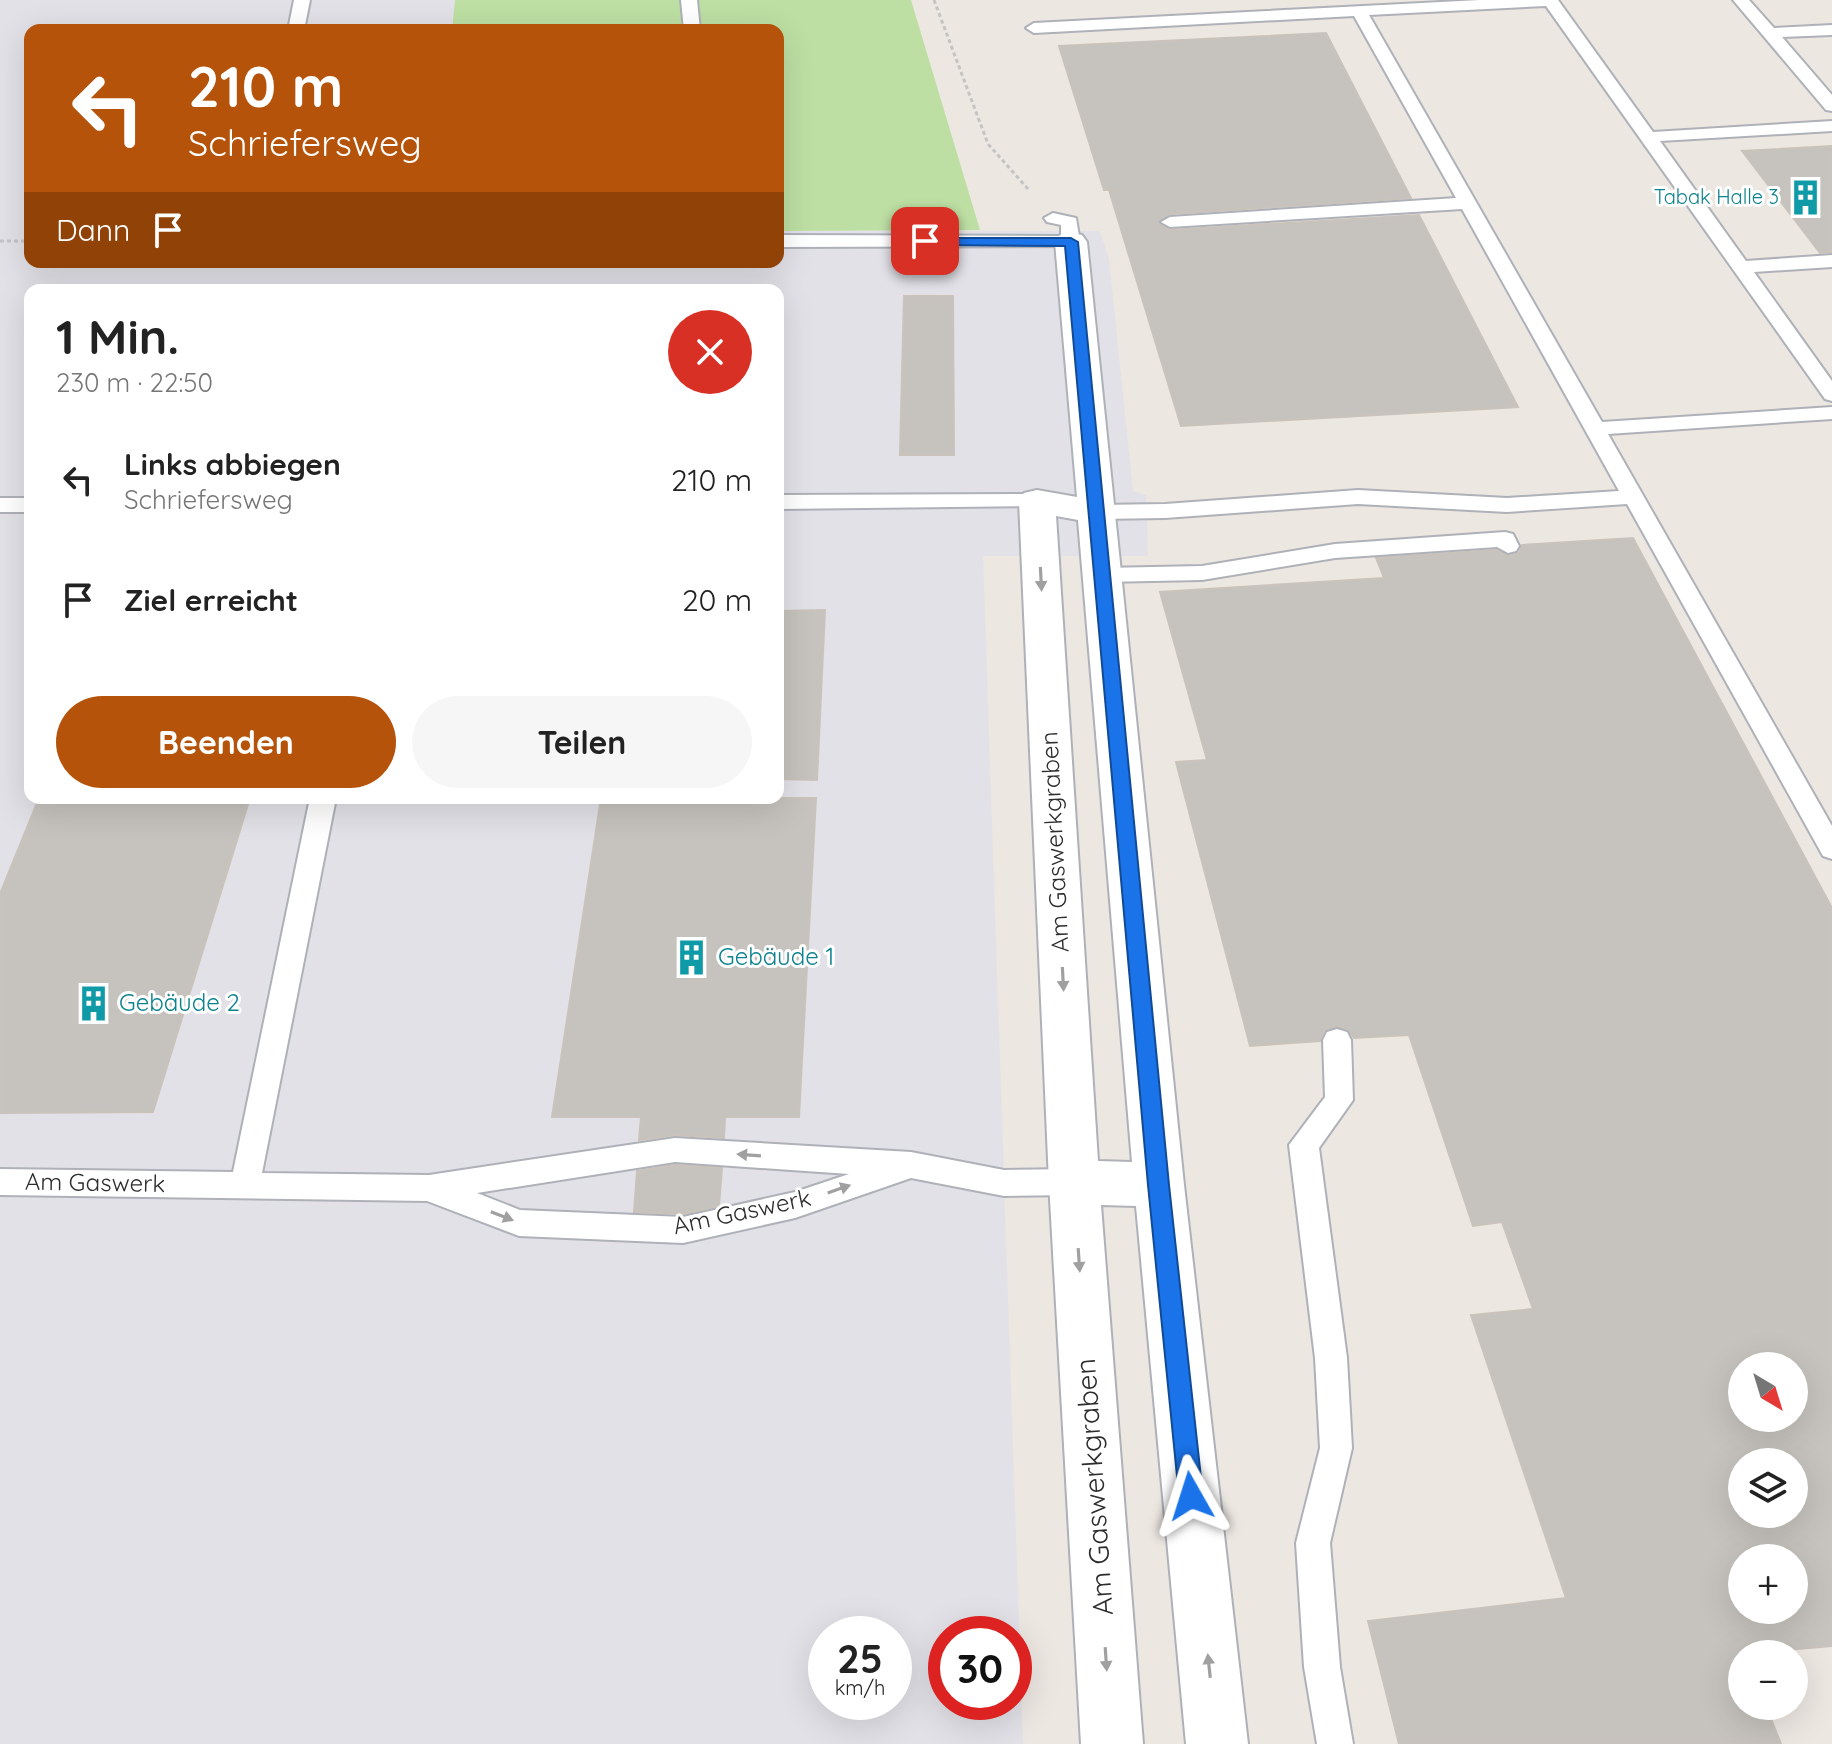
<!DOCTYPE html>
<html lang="de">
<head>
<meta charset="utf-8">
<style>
  body { margin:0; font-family:Quicksand,sans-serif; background:#f6f6f6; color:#222; height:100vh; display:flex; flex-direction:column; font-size:30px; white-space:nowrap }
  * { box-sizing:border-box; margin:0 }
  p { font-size:26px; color:#767676 }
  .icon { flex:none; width:44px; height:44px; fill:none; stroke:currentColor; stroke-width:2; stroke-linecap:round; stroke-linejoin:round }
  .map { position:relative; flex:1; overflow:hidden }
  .drawer { position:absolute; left:24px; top:284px; width:760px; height:520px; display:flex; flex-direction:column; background:#fff; border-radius:16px; box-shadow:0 8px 32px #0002 }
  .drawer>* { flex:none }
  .guide { position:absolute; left:24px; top:24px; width:760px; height:244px; border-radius:16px; box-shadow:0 8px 32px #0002; background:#b45309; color:#fff; overflow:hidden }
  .needle { width:52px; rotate:142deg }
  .fabs { position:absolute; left:1728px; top:1352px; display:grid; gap:16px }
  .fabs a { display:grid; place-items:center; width:80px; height:80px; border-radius:50%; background:#fff; box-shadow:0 8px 32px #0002; font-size:40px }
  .speed { position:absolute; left:808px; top:1616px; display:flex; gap:16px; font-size:40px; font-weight:700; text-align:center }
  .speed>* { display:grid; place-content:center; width:104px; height:104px; border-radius:50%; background:#fff; box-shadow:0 8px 32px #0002; line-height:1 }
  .speed small { font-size:20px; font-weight:400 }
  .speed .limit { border:12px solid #d22; background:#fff; color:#111 }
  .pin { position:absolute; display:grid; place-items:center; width:68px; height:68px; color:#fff; margin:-34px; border-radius:16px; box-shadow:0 4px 12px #0006 }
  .me { position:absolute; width:88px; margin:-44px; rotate:354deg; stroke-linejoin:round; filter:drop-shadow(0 0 6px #0008) }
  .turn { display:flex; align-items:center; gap:28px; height:168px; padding:0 32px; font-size:36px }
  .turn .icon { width:104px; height:104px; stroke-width:2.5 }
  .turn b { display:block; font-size:56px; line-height:68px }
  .then { display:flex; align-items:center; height:76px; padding:0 32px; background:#0003; gap:16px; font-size:30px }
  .round { display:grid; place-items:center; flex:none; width:84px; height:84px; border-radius:42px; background:#f6f6f6 }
  .head { display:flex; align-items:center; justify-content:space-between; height:136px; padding:0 32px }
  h1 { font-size:48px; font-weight:700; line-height:60px }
  .button { display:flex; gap:16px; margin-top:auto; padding:16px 32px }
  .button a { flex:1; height:92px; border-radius:48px; background:#b45309; color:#fff; font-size:32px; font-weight:700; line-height:92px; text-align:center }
  .button a+a { background:#f6f6f6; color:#222 }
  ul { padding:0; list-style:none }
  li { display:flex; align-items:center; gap:24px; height:120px; padding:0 32px }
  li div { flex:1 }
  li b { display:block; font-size:30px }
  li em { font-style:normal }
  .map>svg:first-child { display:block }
  .industrial { fill:#e2e1e7; fill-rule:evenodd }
  .green { fill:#bddfa3 }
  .building { fill:#c6c2bd; stroke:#c9c3bb; stroke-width:2; fill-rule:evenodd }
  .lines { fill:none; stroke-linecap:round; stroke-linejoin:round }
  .service-casing { stroke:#aeb1b8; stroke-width:4 }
  .minor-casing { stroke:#aeb1b8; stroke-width:4 }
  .path { stroke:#c4c4c4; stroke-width:3; stroke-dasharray:4 3; stroke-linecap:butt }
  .service { fill:#fff; fill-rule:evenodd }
  .minor { fill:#fff; fill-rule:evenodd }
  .oneway { fill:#a0a0a0 }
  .route { fill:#1a73e8; stroke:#114b97; stroke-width:2 }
  .labels { text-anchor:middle; stroke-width:6; stroke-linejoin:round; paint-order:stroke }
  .far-culture-label { font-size:20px; fill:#0d838f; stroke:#fff; text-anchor:end }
  .street-label { font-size:24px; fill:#2d2d2d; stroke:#fff }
  .culture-label { font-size:24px; fill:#0d838f; stroke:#fff; text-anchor:start }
  .near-street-label { font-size:28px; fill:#2d2d2d; stroke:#fff }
</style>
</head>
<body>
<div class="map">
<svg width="1832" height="1744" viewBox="0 0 1832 1744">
  <rect width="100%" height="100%" fill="#ede7e2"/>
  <path class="industrial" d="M0 0H455L452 30H30V262H778V231H1100L1109 259 1133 491 1146 495 1148 556H983L1023 1744H0ZM30 290H778V798H30ZM826 1634H894V1702H826ZM946 1634H1014V1702H946Z"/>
  <path class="green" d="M455 0H911L980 230 778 231V30H452Z"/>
  <path class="building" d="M1326 33 1411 198 1170 214 1158 223 1170 230 1419 215 1518 407 1181 426 1109 190H1104L1059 46Z
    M1832 146V252L1820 253 1742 151Z
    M904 296H953L954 455H900Z
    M1633 538 1832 908V1646L1742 1654V1706H1766L1781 1744H1399L1368 1621 1566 1598 1471 1315 1533 1309 1502 1222 1473 1226 1409 1035 1354 1038 1348 1029 1336 1026 1324 1031 1320 1041 1250 1046 1176 762 1207 760 1160 592 1384 578 1376 558 1496 550 1509 556 1519 553 1522 545ZM1742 1366H1794V1418H1742ZM1742 1462H1794V1514H1742ZM1742 1558H1794V1610H1742Z
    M825 610 817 780 778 779V611Z
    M39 798H250L153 1112 0 1113V894Z
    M601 798H816L799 1117H725L724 1138 675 1135 639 1140 641 1117H552Z
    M675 1165 722 1168 719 1206 683 1214 634 1212 637 1171Z"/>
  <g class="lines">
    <defs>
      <path id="service" d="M294 0H310L304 30H288Z
        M681 0H697L700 30H684Z
        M1480 0H1558L1653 132 1832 121V131L1660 141 1746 261 1832 255V267L1754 272 1832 381V401L1825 399 1546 6 1369 15 1602 422 1832 407V419L1608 434 1832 826V859L1823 856 1627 504 1507 512 1358 504 1165 518 1098 519 1090 517 1087 512 1090 507 1098 505 1165 504 1358 490 1507 498 1619 491 1462 209 1170 227 1161 222 1170 217 1456 198 1354 16 1034 33 1026 28 1034 23Z
        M1733 0H1749L1774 28 1832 25V35L1782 37 1832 95V111L1826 110Z
        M1053 213 1076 218 1080 242 1078 246 778 247V235L1061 236V225L1047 222 1044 218Z
        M1037 494 1048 501 1045 506 778 509V495Z
        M0 498H30V512H0Z
        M1505 532 1513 534 1519 546 1516 551 1508 553 1497 547 1335 558 1202 580 1103 582 1095 580 1092 575 1095 570 1103 568 1202 566 1335 544Z
        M310 798H336L262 1173 429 1175 675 1138 911 1152 1004 1170 1074 1169 1084 1173 1089 1182 1084 1191 1074 1195 1004 1196 911 1178 795 1218 683 1243 519 1236 427 1201 0 1195V1169L233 1172ZM675 1162 849 1174 795 1192 683 1217 520 1210 477 1193Z
        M1337 1029 1347 1032 1351 1040 1353 1100 1319 1148 1347 1358 1352 1448 1330 1543 1340 1667 1353 1744H1317L1304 1667 1296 1543 1320 1448 1315 1358 1289 1145 1325 1097 1323 1040 1327 1032Z"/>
      <path id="minor" d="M1071 233 1082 235 1087 242 1184 1185 1248 1744H1186L1136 1206 1101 1205 1143 1744H1081L1049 1182 1019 501 1024 493 1037 490 1077 497 1055 242 1060 235ZM1056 516 1078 520 1132 1162 1098 1161Z"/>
    </defs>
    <use href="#service" class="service-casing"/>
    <use href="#minor" class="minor-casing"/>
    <path class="path" d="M934 0 988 144 1029 190
      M0 241H30"/>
    <use href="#service" class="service"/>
    <use href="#minor" class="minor"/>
  </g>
  <defs><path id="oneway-solid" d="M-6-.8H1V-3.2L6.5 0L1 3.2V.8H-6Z" transform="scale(2)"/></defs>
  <g class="oneway">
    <use href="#oneway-solid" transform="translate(1041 579) rotate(87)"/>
    <use href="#oneway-solid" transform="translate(1063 979) rotate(87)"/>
    <use href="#oneway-solid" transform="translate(749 1155) rotate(-176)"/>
    <use href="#oneway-solid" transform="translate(839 1189) rotate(-19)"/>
    <use href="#oneway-solid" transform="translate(502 1216) rotate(21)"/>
    <use href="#oneway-solid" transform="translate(1079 1260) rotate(86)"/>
    <use href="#oneway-solid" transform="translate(1106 1659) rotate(86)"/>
    <use href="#oneway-solid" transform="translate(1209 1666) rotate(-96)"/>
  </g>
  <path class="route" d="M1071 238 1078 242 1169 1185 1203 1496 1199 1504 1191 1507 1183 1504 1179 1496 1148 1185 1065 246 925 245 918 241 925 238Z"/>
  <defs>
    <symbol id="building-bare" viewBox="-9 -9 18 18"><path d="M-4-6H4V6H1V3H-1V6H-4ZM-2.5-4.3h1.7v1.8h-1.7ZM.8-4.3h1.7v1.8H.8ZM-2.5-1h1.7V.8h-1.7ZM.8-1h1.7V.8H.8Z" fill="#0f9aa8" stroke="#fff" stroke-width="2.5" paint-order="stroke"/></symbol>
  </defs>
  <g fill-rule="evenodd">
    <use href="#building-bare" x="1780" y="172" width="51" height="51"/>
    <use href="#building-bare" x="666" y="932" width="51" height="51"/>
    <use href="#building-bare" x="68" y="978" width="51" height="51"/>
  </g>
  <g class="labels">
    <g class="far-culture-label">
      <text x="1779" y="204">Tabak Halle 3</text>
    </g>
    <g class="street-label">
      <text transform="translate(1055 842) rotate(-93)" y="8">Am Gaswerkgraben</text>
      <text transform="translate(95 1183) rotate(1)" y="8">Am Gaswerk</text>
      <text transform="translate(742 1212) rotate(-12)" y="8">Am Gaswerk</text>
    </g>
    <g class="culture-label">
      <text x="718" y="965">Gebäude 1</text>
      <text x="119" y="1011">Gebäude 2</text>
    </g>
    <g class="near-street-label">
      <text transform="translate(1094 1487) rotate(-94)" y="10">Am Gaswerkgraben</text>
    </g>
  </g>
</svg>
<div class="fabs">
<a><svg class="needle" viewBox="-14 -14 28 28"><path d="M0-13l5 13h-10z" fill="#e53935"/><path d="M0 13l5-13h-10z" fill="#767676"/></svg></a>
<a><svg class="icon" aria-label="layers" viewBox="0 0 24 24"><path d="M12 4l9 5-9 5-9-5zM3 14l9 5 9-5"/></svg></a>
<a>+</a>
<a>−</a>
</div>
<div class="speed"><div>25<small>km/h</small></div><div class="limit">30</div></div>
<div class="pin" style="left:925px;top:241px;background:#d93025"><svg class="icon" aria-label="arrive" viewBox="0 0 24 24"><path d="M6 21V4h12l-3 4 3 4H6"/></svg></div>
<svg class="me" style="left:1191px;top:1496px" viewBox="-20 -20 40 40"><path d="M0-17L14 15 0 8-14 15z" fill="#1a73e8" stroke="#fff" stroke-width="4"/></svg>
<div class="guide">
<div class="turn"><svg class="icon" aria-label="left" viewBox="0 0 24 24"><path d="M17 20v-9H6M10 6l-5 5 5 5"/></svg><div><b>210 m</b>Schriefersweg</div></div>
<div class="then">Dann<svg class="icon" aria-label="arrive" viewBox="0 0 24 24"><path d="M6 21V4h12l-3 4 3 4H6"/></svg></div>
</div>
<section class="drawer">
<div class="head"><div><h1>1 Min.</h1><p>230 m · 22:50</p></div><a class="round" style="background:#d93025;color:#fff"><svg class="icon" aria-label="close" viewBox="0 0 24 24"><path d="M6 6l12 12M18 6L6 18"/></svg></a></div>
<ul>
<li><svg class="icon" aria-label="left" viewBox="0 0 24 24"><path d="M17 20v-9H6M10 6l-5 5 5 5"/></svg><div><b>Links abbiegen</b><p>Schriefersweg</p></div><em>210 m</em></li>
<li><svg class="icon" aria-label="arrive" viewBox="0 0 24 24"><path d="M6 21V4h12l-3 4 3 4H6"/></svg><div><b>Ziel erreicht</b></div><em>20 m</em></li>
</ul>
<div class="button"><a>Beenden</a><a>Teilen</a></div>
</section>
</div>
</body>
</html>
